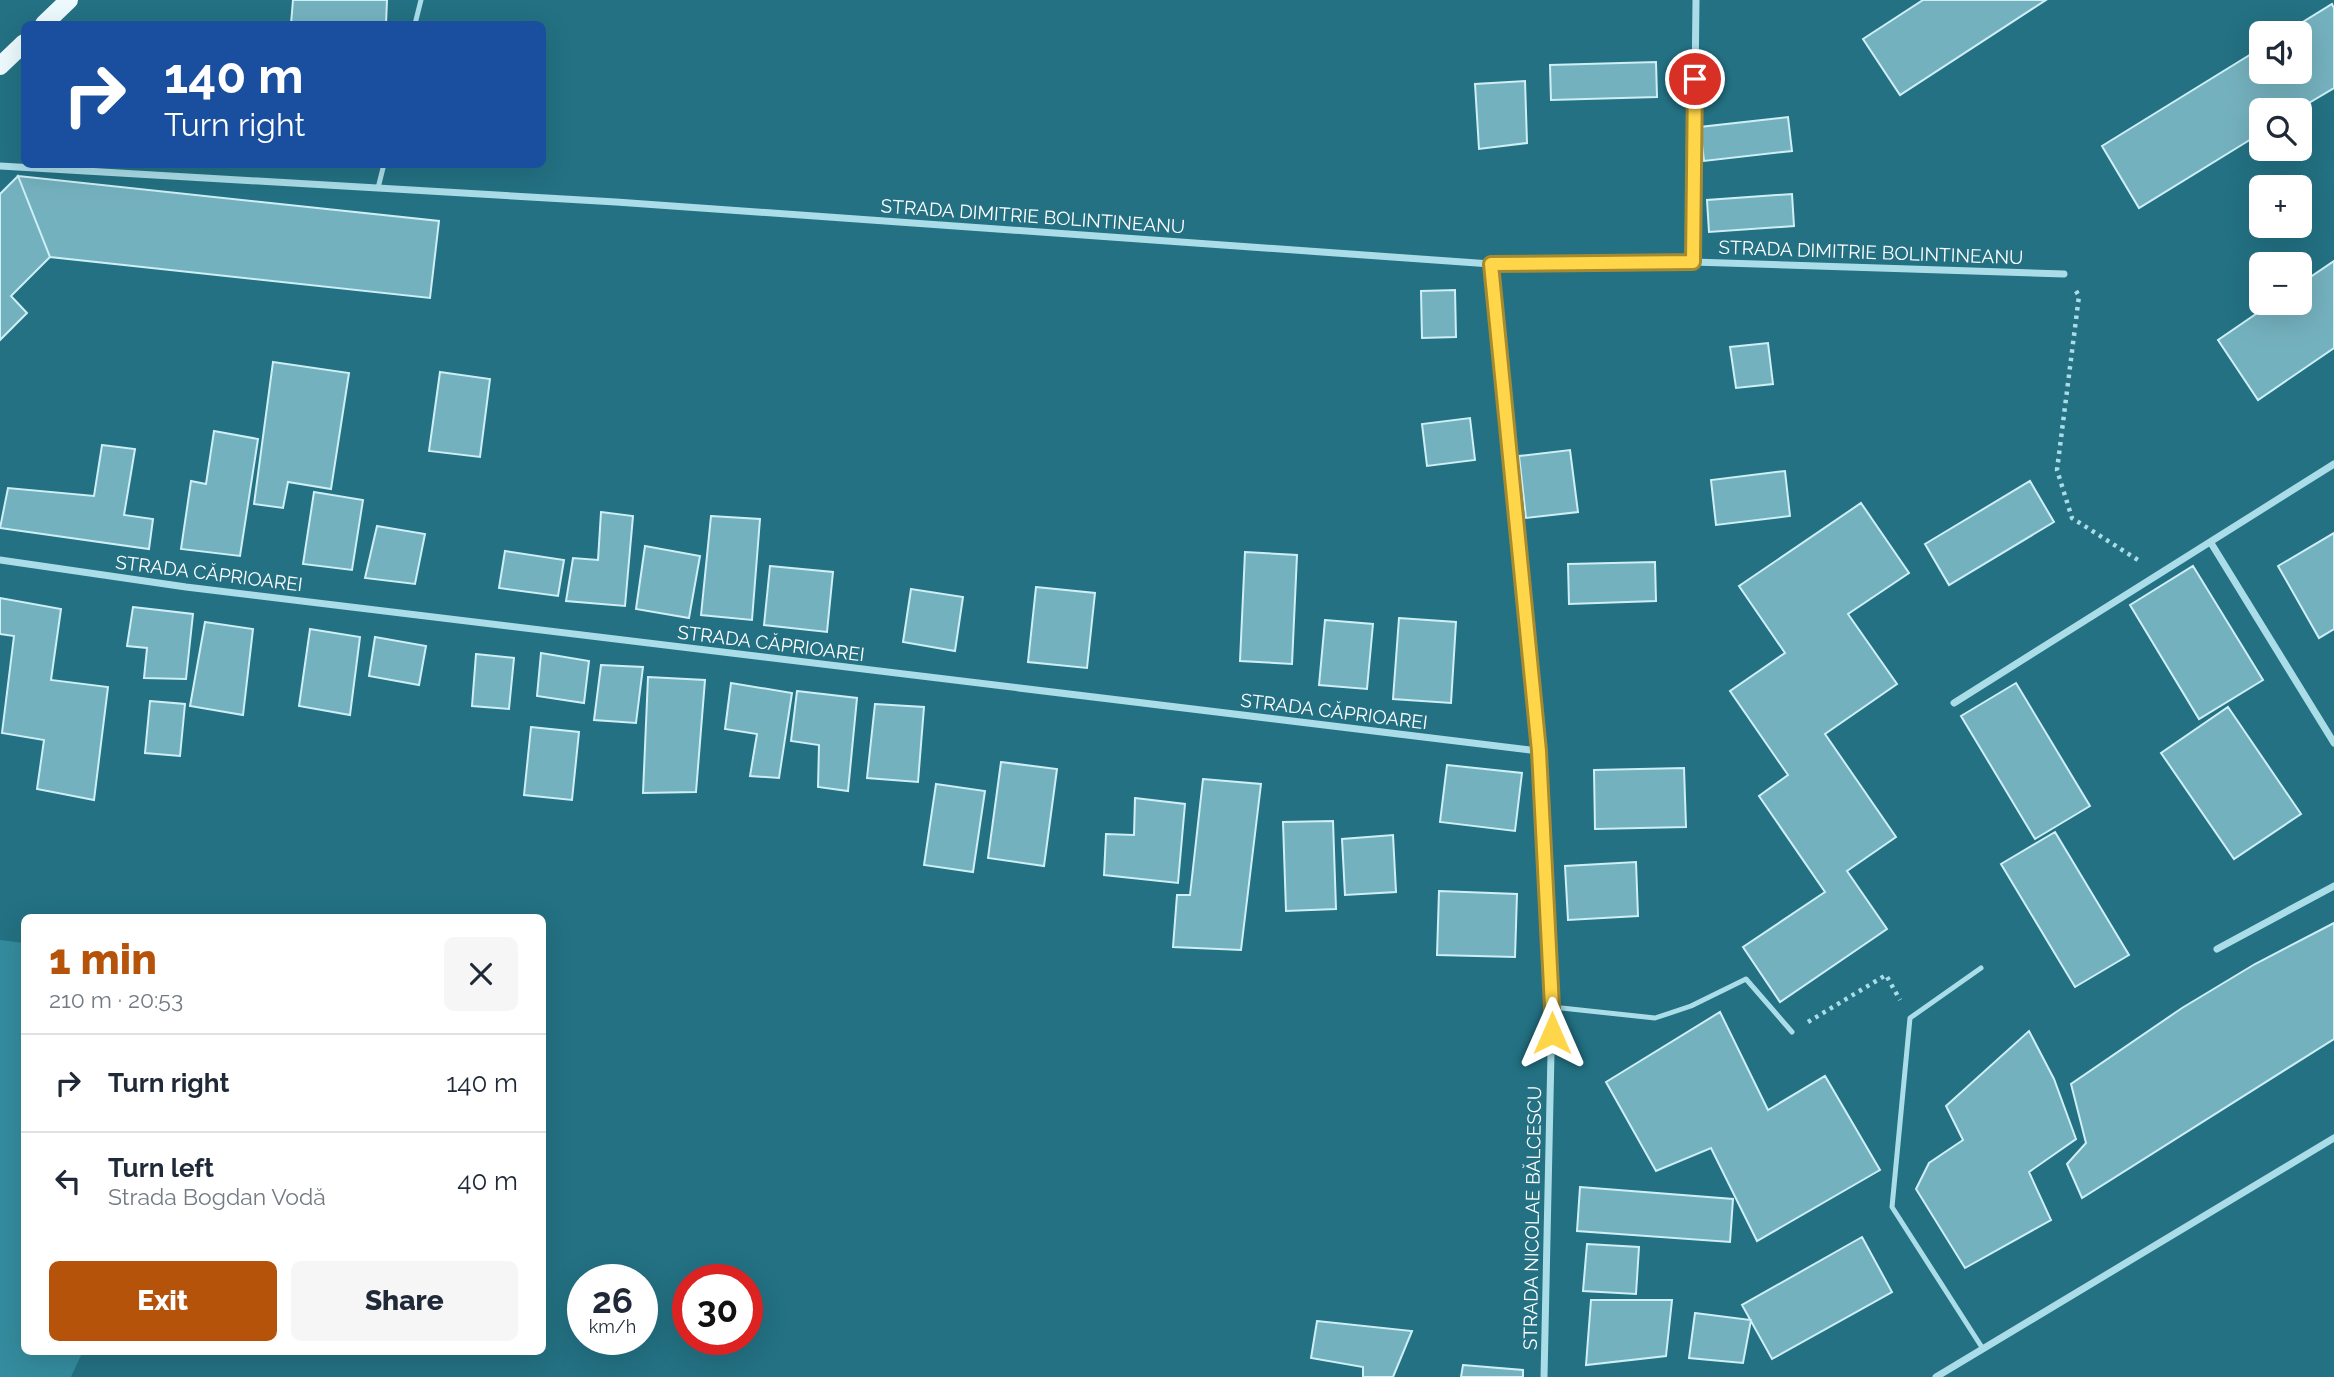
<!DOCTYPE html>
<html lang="en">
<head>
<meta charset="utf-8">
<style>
  body { margin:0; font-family:Raleway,sans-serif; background:#f6f6f7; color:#1f2937; height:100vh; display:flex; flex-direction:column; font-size:26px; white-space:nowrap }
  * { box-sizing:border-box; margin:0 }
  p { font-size:23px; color:#747a83 }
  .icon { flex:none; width:38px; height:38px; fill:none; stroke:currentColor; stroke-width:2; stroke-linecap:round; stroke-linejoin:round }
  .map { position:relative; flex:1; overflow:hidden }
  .side { position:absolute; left:21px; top:914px; width:525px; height:441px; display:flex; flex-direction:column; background:#fff; border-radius:10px; box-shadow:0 7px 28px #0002 }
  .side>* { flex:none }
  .banner { position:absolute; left:21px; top:21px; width:525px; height:147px; border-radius:10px; box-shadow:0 7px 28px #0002; background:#1a4fa0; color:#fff; overflow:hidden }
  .tools { position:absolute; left:2249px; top:21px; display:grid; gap:14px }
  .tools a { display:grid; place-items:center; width:63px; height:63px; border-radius:10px; background:#fff; box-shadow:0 7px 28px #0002; font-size:35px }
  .speed { position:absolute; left:567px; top:1264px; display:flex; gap:14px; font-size:35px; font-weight:700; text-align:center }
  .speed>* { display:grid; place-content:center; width:91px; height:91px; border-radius:50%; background:#fff; box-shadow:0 7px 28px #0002; line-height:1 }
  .speed small { font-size:18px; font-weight:400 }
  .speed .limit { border:10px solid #d22; background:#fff; color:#111 }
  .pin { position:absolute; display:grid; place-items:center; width:60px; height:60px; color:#fff; margin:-30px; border:4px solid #fff; border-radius:50%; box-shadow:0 2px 7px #0007 }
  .me { position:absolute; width:77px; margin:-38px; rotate:0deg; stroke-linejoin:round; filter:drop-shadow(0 0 5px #0008) }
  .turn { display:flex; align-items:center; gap:24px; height:147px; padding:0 28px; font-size:32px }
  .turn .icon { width:91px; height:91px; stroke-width:2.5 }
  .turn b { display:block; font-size:49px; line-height:60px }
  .round { display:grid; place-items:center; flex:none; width:74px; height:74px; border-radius:10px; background:#f6f6f7 }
  .summary { display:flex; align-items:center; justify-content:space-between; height:119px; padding:0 28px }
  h1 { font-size:42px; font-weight:800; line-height:52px; color:#b45309 }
  .cta { display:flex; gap:14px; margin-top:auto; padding:14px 28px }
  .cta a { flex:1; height:80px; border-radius:10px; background:#b45309; color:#fff; font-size:28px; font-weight:800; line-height:80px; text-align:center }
  .cta a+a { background:#f6f6f7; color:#1f2937 }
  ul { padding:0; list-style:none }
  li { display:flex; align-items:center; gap:21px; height:98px; padding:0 28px; border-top:2px solid #e0e1e3 }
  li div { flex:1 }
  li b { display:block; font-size:26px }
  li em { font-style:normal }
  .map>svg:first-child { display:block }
  .green { fill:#348c9e }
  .building { fill:#74b1be; stroke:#cfeff6; stroke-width:2 }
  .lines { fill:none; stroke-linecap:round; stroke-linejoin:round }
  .path { stroke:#abdde8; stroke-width:4.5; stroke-dasharray:3.5 5; stroke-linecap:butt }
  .service { stroke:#abdde8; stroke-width:5 }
  .minor { stroke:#abdde8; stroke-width:7 }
  .primary { stroke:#edfafd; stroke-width:18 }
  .route-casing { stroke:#a68a30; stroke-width:18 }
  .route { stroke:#ffd54a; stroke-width:12 }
  .labels { text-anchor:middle; stroke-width:7; stroke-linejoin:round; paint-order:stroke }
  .street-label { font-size:19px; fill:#fff; stroke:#237183 }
</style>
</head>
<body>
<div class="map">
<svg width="2334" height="1377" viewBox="0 0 2334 1377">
  <rect width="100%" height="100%" fill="#237183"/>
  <path class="green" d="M0 940 24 943V1351H83L71 1377H0Z"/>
  <path class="building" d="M293 0H387L386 24H291Z
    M1923 0H2046L1900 95 1863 39Z
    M2332 4 2334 8V88L2297 110H2261V133L2139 208 2102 146 2261 48V72H2300V33H2285Z
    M1656 62 1657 97 1551 100 1550 65Z
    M1525 81 1527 143 1479 149 1475 84Z
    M1788 117 1792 151 1704 161 1700 127Z
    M18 176 439 221 430 298 50 257Z
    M18 176 50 257 11 296 27 313 0 340V194Z
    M1792 194 1794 226 1709 232 1707 200Z
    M2334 261V348L2258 400 2218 340 2272 303H2300V284Z
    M1455 290 1456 337 1422 338 1421 291Z
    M1768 343 1773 384 1736 388 1730 347Z
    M273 362 349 373 331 489 288 482 283 508 254 504Z
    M440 372 490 379 480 457 429 451Z
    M1470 418 1475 460 1427 466 1422 424Z
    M214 431 258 439 240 556 181 549 191 481 206 484Z
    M102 445 135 449 124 515 153 519 149 549 0 528 8 488 94 496Z
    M1570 450 1578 512 1526 518 1519 456Z
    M1785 471 1790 516 1716 525 1711 480Z
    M2030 481 2054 522 1949 585 1925 544Z
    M314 492 363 500 352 570 303 564Z
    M1861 503 1909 573 1848 614 1897 684 1825 734 1896 837 1847 871 1887 929 1780 1002 1743 947 1825 892 1759 796 1788 775 1730 691 1785 653 1739 586Z
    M601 512 633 516 625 606 566 601 573 558 598 560Z
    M711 516 760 519 752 620 701 615Z
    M377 526 425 534 415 584 365 578Z
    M2334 533V629L2319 638 2278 566Z
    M645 546 700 556 689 618 636 609Z
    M505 551 564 560 558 596 499 588Z
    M1245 552 1297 555 1292 664 1240 661Z
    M1655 562 1656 601 1569 604 1568 564Z
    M770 566 833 572 827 632 764 625Z
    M2193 566 2263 680 2199 719 2130 605Z
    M1036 587 1095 593 1087 668 1028 662Z
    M911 589 963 597 955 651 903 642Z
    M0 598 61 609 51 680 108 687 94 800 37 789 44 740 2 733 14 636 0 634Z
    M133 607 193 614 186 679 144 678 147 648 127 646Z
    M1399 618 1456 622 1451 703 1393 699Z
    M1325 620 1373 624 1367 689 1319 685Z
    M205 622 253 629 243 715 190 706Z
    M310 629 360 637 350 715 299 706Z
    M375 637 426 646 419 685 369 676Z
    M541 653 589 661 584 703 537 696Z
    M476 654 514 658 509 709 472 706Z
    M601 665 643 667 636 723 594 720Z
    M648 677 705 680 696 792 643 793Z
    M731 683 792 693 779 778 750 776 757 734 725 729Z
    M2016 683 2090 806 2035 839 1961 716Z
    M797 691 857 698 848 791 818 787 819 745 791 741Z
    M150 701 185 704 180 756 145 753Z
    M875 704 924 707 918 782 867 778Z
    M2228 707 2301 814 2234 859 2161 753Z
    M531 727 579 732 572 800 524 795Z
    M1001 762 1057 769 1044 866 988 858Z
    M1447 765 1522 773 1515 831 1440 822Z
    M1684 768 1686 827 1595 829 1594 770Z
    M1203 779 1261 784 1241 950 1173 947 1177 895H1190Z
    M936 784 985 791 973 872 924 865Z
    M1135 798 1185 804 1178 883 1104 875 1106 834 1134 835Z
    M1333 821 1336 909 1286 911 1283 822Z
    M2055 832 2129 955 2075 987 2001 864Z
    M1393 835 1396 892 1345 895 1342 839Z
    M1636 862 1638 916 1568 920 1565 866Z
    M1439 891 1517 894 1515 957 1437 955Z
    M2334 923V1039L2082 1198 2067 1164 2086 1143 2071 1084 2182 1008 2255 964Z
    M1720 1012 1768 1110 1825 1076 1880 1170 1757 1241 1711 1148 1656 1171 1606 1082Z
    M2029 1031 2054 1079 2076 1139 2029 1172 2051 1220 1965 1268 1916 1189 1929 1163 1963 1140 1946 1106Z
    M1580 1187 1733 1199 1730 1242 1577 1231Z
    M1862 1237 1892 1292 1772 1359 1742 1305Z
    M1587 1244 1639 1247 1636 1294 1583 1291Z
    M1591 1300H1672L1666 1356 1586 1365Z
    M1695 1313 1751 1320 1743 1363 1689 1358Z
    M1317 1321 1412 1331 1393 1377H1363V1367L1311 1358Z
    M1463 1365 1523 1370V1377H1461Z"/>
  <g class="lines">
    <path class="path" d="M2076 291 2079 296 2057 470 2072 518 2138 560
      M1808 1022 1886 975 1900 1000"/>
    <path class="service" d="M415 24 421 0
      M378 188 384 164
      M1981 968 1910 1018 1892 1207 1983 1349
      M1552 1007 1655 1018 1691 1006 1746 979 1792 1032"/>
    <path class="minor" d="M0 166 616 202 1491 264 1693 262 2064 274
      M1693 262 1696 0
      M1491 264 1539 751 1552 1007 1544 1377
      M2211 543 2334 743
      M0 560 186 587 1539 751
      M1954 703 2334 464
      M2217 949 2334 886
      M1936 1377 2334 1138"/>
    <path class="primary" d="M44 24 69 0
      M0 66 24 43"/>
  </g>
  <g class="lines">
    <defs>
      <path id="route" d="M1552 1033V1007L1539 751 1491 264 1693 262 1695 79"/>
    </defs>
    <use href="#route" class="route-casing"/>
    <use href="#route" class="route"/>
  </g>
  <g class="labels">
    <g class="street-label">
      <text transform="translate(1033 216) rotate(4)" y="7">STRADA DIMITRIE BOLINTINEANU</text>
      <text transform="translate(1871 252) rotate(2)" y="7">STRADA DIMITRIE BOLINTINEANU</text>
      <text transform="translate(209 573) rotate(7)" y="7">STRADA CĂPRIOAREI</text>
      <text transform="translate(771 643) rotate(7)" y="7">STRADA CĂPRIOAREI</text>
      <text transform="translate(1334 711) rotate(7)" y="7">STRADA CĂPRIOAREI</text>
      <text transform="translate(1532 1218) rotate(-89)" y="7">STRADA NICOLAE BĂLCESCU</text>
    </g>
  </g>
</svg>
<div class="tools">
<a><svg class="icon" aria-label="sound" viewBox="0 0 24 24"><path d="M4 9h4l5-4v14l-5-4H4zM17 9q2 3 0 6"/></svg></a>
<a><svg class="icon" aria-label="search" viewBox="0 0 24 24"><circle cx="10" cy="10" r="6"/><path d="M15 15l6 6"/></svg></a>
<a>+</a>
<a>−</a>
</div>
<div class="speed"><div>26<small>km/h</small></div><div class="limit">30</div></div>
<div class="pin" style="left:1695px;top:79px;background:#d93025"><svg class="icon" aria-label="arrive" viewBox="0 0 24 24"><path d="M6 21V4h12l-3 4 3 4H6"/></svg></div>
<svg class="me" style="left:1552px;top:1033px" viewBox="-20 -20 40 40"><path d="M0-17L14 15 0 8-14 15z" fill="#ffd54a" stroke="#fff" stroke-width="4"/></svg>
<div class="banner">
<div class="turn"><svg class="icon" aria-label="right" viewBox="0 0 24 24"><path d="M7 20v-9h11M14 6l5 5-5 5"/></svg><div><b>140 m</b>Turn right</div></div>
</div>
<section class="side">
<div class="summary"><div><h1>1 min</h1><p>210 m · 20:53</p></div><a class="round"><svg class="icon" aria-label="close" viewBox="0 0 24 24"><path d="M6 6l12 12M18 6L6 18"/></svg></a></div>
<ul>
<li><svg class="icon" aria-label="right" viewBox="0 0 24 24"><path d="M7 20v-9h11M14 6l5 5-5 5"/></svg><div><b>Turn right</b></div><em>140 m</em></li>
<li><svg class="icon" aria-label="left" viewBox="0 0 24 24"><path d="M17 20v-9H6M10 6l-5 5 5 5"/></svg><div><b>Turn left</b><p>Strada Bogdan Vodă</p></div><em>40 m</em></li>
</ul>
<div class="cta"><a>Exit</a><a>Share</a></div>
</section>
</div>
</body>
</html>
